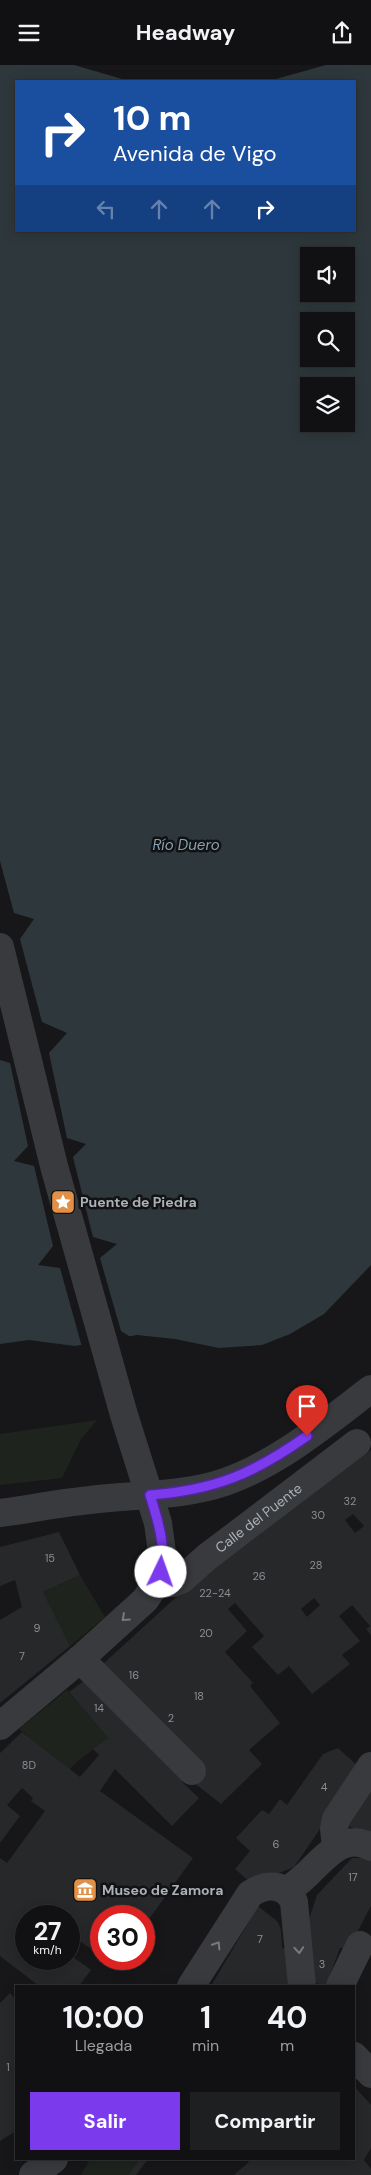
<!DOCTYPE html>
<html lang="es">
<head>
<meta charset="utf-8">
<style>
  body { margin:0; font-family:"DM Sans",sans-serif; background:#1e1f21; color:#f1f3f6; height:100vh; display:flex; flex-direction:column; font-size:19px; white-space:nowrap }
  * { box-sizing:border-box; margin:0 }
  p { font-size:16px; color:#9c9da0 }
  .icon { flex:none; width:28px; height:28px; fill:none; stroke:currentColor; stroke-width:2; stroke-linecap:round; stroke-linejoin:round }
  .map { position:relative; flex:1; overflow:hidden }
  .panel { position:absolute; left:15px; top:1920px; width:340px; height:175px; display:flex; flex-direction:column; background:#111113; border-radius:0px; box-shadow:0 2px 12px #0003,0 0 0 1px #303133 }
  .panel>* { flex:none }
  .banner { position:absolute; left:15px; top:15px; width:341px; height:152px; border-radius:0px; box-shadow:0 2px 12px #0003,0 0 0 1px #303133; background:#1a4fa0; color:#fff; overflow:hidden }
  .tools { position:absolute; left:300px; top:182px; display:grid; gap:10px }
  .tools a { display:grid; place-items:center; width:55px; height:55px; border-radius:0px; background:#111113; box-shadow:0 2px 12px #0003,0 0 0 1px #303133; font-size:25px }
  .speed { position:absolute; left:15px; top:1840px; display:flex; gap:10px; font-size:25px; font-weight:700; text-align:center }
  .speed>* { display:grid; place-content:center; width:65px; height:65px; border-radius:50%; background:#111113; box-shadow:0 2px 12px #0003,0 0 0 1px #303133; line-height:1 }
  .speed small { font-size:12px; font-weight:400 }
  .speed .limit { border:8px solid #d22; background:#fff; color:#111 }
  .pin { position:absolute; display:grid; place-items:center; width:42px; height:42px; color:#fff; margin:-51px -21px; border-radius:50% 50% 50% 0; rotate:-45deg; box-shadow:0 0 5px #0007 }
  .pin .icon { rotate:45deg }
  .me { position:absolute; width:55px; margin:-28px; rotate:3deg; stroke-linejoin:round; filter:drop-shadow(0 0 4px #0008) }
  .turn { display:flex; align-items:center; gap:18px; height:105px; padding:0 15px; font-size:22px }
  .turn .icon { width:65px; height:65px; stroke-width:2.5 }
  .turn b { display:block; font-size:35px; line-height:42px }
  .lanes { display:flex; align-items:center; height:48px; padding:0 15px; background:#0003; justify-content:center; gap:25px; direction:ltr }
  .lanes .off { opacity:.35 }
  .eta { display:flex; justify-content:space-evenly; align-items:center; height:85px; text-align:center }
  .eta b { font-size:30px; font-weight:700; line-height:35px }
  .primary-button { display:flex; gap:10px; margin-top:auto; padding:10px 15px }
  .primary-button a { flex:1; height:58px; border-radius:0px; background:#7c3aed; color:#fff; font-size:20px; font-weight:700; line-height:58px; text-align:center }
  .primary-button a+a { background:#1e1f21; color:#f1f3f6 }
  header { display:flex; justify-content:space-between; align-items:center; height:65px; padding:0 15px; background:#111113; font-size:22px; font-weight:700 }
  .map>svg:first-child { display:block }
  .green { fill:#1e231d }
  .water { fill:#2e383c; fill-rule:evenodd }
  .pier { fill:#171719 }
  .building { fill:#27282a; fill-rule:evenodd }
  .lines { fill:none; stroke-linecap:round; stroke-linejoin:round }
  .minor { stroke:#383a3d; stroke-width:28 }
  .oneway { stroke:#777b80 }
  .route-casing { stroke:#51269a; stroke-width:12 }
  .route { stroke:#7c3aed; stroke-width:9 }
  .labels { text-anchor:middle; stroke-width:5; stroke-linejoin:round; paint-order:stroke }
  .number-label { font-size:11px; fill:#898f94 }
  .poi-label { font-size:14px; font-weight:bold; fill:#aab1b7; stroke:#121214; text-anchor:start }
  .street-label { font-size:14px; fill:#aab1b7; stroke:#121214 }
  .water-label { font-size:15px; font-style:italic; fill:#85a3af; stroke:#121214 }
</style>
</head>
<body>
<header><svg class="icon" aria-label="menu" viewBox="0 0 24 24"><path d="M4 6h16M4 12h16M4 18h16"/></svg>Headway<svg class="icon" aria-label="share" viewBox="0 0 24 24"><path d="M12 15V3M7 8l5-5 5 5M5 13v7h14v-7"/></svg></header>
<div class="map">
<svg width="371" height="2110" viewBox="0 0 371 2110">
  <rect width="100%" height="100%" fill="#171719"/>
  <path class="green" d="M97 1355 81 1374 62 1413 0 1420V1369Z
    M80 1510 105 1552 70 1581 43 1527Z
    M67 1625 108 1673 78 1696 69 1705 19 1664Z
    M90 2094H140L128 2110H81Z"/>
  <path class="water" d="M0 0H74L129 16H16V166H355V16H269L326 0H371V1200L324 1249 290 1269 262 1280 219 1283 175 1274 137 1270 75 1281 29 1275 0 1279ZM309 191H346V229H309ZM309 256H346V294H309ZM309 321H346V359H309Z"/>
  <path class="pier" d="M0 796 14 848 34 854 20 874 42 957 67 968 49 988 67 1073 86 1079 73 1092 93 1172 117 1179 100 1193 121 1266 132 1273 82 1282 60 1203 38 1200 53 1181 34 1101 14 1096 28 1081 10 998 0 995Z"/>
  <path class="building" d="M371 1385V1570L366 1564 370 1561 352 1540 339 1551 360 1576 342 1590 350 1599 312 1629 289 1601 278 1610 252 1582 264 1571 235 1538 228 1544 247 1566 225 1587 253 1618 250 1621 280 1658 249 1685 262 1699 221 1739 188 1713 102 1600 174 1534ZM353 1449 364 1461 355 1468 345 1455ZM314 1533 320 1540 307 1552 301 1544Z
    M59 1467 80 1510 43 1527 70 1581 0 1638V1555L22 1542 15 1515 0 1521V1482Z
    M89 1612 188 1713 181 1716 199 1733 172 1761 115 1704 100 1726 193 1793 144 1861V1851H101V1891L74 1872 69 1879V1851H26V1894H69V1889L91 1905 79 1921H39L0 1891V1793L7 1798 45 1746 31 1736 33 1733 22 1723 7 1740 20 1751 0 1778V1688L22 1667 80 1712 99 1690 93 1684 108 1673 69 1627Z
    M338 1683 361 1704 294 1802 252 1819 235 1804 250 1786 236 1773 262 1745 269 1749 280 1734 287 1740 323 1689Z
    M371 1714V1773L345 1759Z
    M352 1793H371V1841L349 1883H340L326 1921H323L310 1915 309 1854 317 1830Z
    M258 1841 278 1857 281 1865 282 1883 287 1884 288 1921H211Z
    M10 1928 16 1935V2066L0 2076V1938Z
    M354 2021 371 2040V2083L364 2095 371 2104V2110H234L249 2097 246 2094H354Z
    M140 2094H148L136 2110H128Z"/>
  <g class="lines">
    <g class="minor">
      <path d="M0 882 54 1101 124 1350 158 1458 163 1495 157 1517 145 1535 80 1594 0 1661"/>
      <path d="M0 1448C30 1444 60 1438 90 1435 135 1429 181 1432 225 1417 279 1398 326 1358 371 1324"/>
      <path id="s1" d="M157 1517 173 1518 181 1515 207 1492 357 1378"/>
      <path d="M80 1594 192 1706"/>
      <path d="M336 1782 334 1764 336 1754 371 1701"/>
      <path d="M286 1825C315 1812 335 1762 371 1782"/>
      <path d="M191 1921 250 1829C266 1818 286 1818 294 1837L302 1921"/>
      <path d="M340 1921 360 1880"/>
      <path d="M354 1991 371 2009"/>
      <path d="M33 2110 54 2094"/>
    </g>
  </g>
  <defs><path id="oneway-chevron" d="M-2-3.5L2.5 0L-2 3.5" fill="none" stroke-width="1.6" stroke-linecap="round" stroke-linejoin="round" transform="scale(1.25)"/></defs>
  <g class="oneway">
    <use href="#oneway-chevron" transform="translate(125 1553) rotate(138)"/>
    <use href="#oneway-chevron" transform="translate(217 1880) rotate(-58)"/>
    <use href="#oneway-chevron" transform="translate(299 1885) rotate(86)"/>
  </g>
  <g class="lines">
    <defs>
      <path id="route" d="M161 1507C166 1480 158 1456 150 1430 215 1425 253 1409 307 1371"/>
    </defs>
    <use href="#route" class="route-casing"/>
    <use href="#route" class="route"/>
  </g>
  <defs>
    <symbol id="sight-square" viewBox="-11 -11 22 22"><rect x="-9" y="-9" width="18" height="18" rx="4" fill="#e29046" stroke="#121214"/><path d="M0-6L1.8-2.2L6-1.7L2.9 1.2L3.7 5.4L0 3.3L-3.7 5.4L-2.9 1.2L-6-1.7L-1.8-2.2Z" fill="#fff"/></symbol>
    <symbol id="museum-square" viewBox="-11 -11 22 22"><rect x="-9" y="-9" width="18" height="18" rx="4" fill="#e29046" stroke="#121214"/><path d="M0-6L6-3V-2H-6V-3ZM-5-1h2V3h-2ZM-1-1h2V3h-2ZM3-1h2V3H3ZM-6 4H6V6H-6Z" fill="#fff"/></symbol>
  </defs>
  <g fill-rule="evenodd">
    <use href="#sight-square" x="49" y="1123" width="28" height="28"/>
    <use href="#museum-square" x="71" y="1811" width="28" height="28"/>
  </g>
  <g class="labels">
    <g class="number-label">
      <text x="350" y="1440">32</text>
      <text x="318" y="1454">30</text>
      <text x="50" y="1497">15</text>
      <text x="316" y="1504">28</text>
      <text x="259" y="1515">26</text>
      <text x="215" y="1532">22-24</text>
      <text x="37" y="1567">9</text>
      <text x="206" y="1572">20</text>
      <text x="22" y="1595">7</text>
      <text x="134" y="1614">16</text>
      <text x="199" y="1635">18</text>
      <text x="99" y="1647">14</text>
      <text x="171" y="1657">2</text>
      <text x="29" y="1704">8D</text>
      <text x="324" y="1726">4</text>
      <text x="276" y="1783">6</text>
      <text x="353" y="1816">17</text>
      <text x="260" y="1878">7</text>
      <text x="322" y="1903">3</text>
      <text x="8" y="2006">1</text>
    </g>
    <g class="poi-label">
      <text x="80" y="1142">Puente de Piedra</text>
      <text x="102" y="1830">Museo de Zamora</text>
    </g>
    <g class="street-label">
      <text dy="5" stroke="none"><textPath href="#s1" startOffset="124">Calle del Puente</textPath></text>
    </g>
    <g class="water-label">
      <text x="186" y="785">Río Duero</text>
    </g>
  </g>
</svg>
<div class="tools">
<a><svg class="icon" aria-label="sound" viewBox="0 0 24 24"><path d="M4 9h4l5-4v14l-5-4H4zM17 9q2 3 0 6"/></svg></a>
<a><svg class="icon" aria-label="search" viewBox="0 0 24 24"><circle cx="10" cy="10" r="6"/><path d="M15 15l6 6"/></svg></a>
<a><svg class="icon" aria-label="layers" viewBox="0 0 24 24"><path d="M12 4l9 5-9 5-9-5zM3 14l9 5 9-5"/></svg></a>
</div>
<div class="speed"><div>27<small>km/h</small></div><div class="limit">30</div></div>
<div class="pin" style="left:307px;top:1371px;background:#d93025"><svg class="icon" aria-label="arrive" viewBox="0 0 24 24"><path d="M6 21V4h12l-3 4 3 4H6"/></svg></div>
<svg class="me" style="left:161px;top:1507px" viewBox="-20 -20 40 40"><circle r="19" fill="#fff"/><path d="M0-13L10 11 0 6-10 11z" fill="#7c3aed"/></svg>
<div class="banner">
<div class="turn"><svg class="icon" aria-label="right" viewBox="0 0 24 24"><path d="M7 20v-9h11M14 6l5 5-5 5"/></svg><div><b>10 m</b>Avenida de Vigo</div></div>
<div class="lanes"><svg class="icon off" aria-label="left" viewBox="0 0 24 24"><path d="M17 20v-9H6M10 6l-5 5 5 5"/></svg><svg class="icon off" aria-label="ahead" viewBox="0 0 24 24"><path d="M12 20V5M6 11l6-6 6 6"/></svg><svg class="icon off" aria-label="ahead" viewBox="0 0 24 24"><path d="M12 20V5M6 11l6-6 6 6"/></svg><svg class="icon" aria-label="right" viewBox="0 0 24 24"><path d="M7 20v-9h11M14 6l5 5-5 5"/></svg></div>
</div>
<section class="panel">
<div class="eta">
<div><b>10:00</b><p>Llegada</p></div>
<div><b>1</b><p>min</p></div>
<div><b>40</b><p>m</p></div>
</div>
<div class="primary-button"><a>Salir</a><a>Compartir</a></div>
</section>
</div>
</body>
</html>
